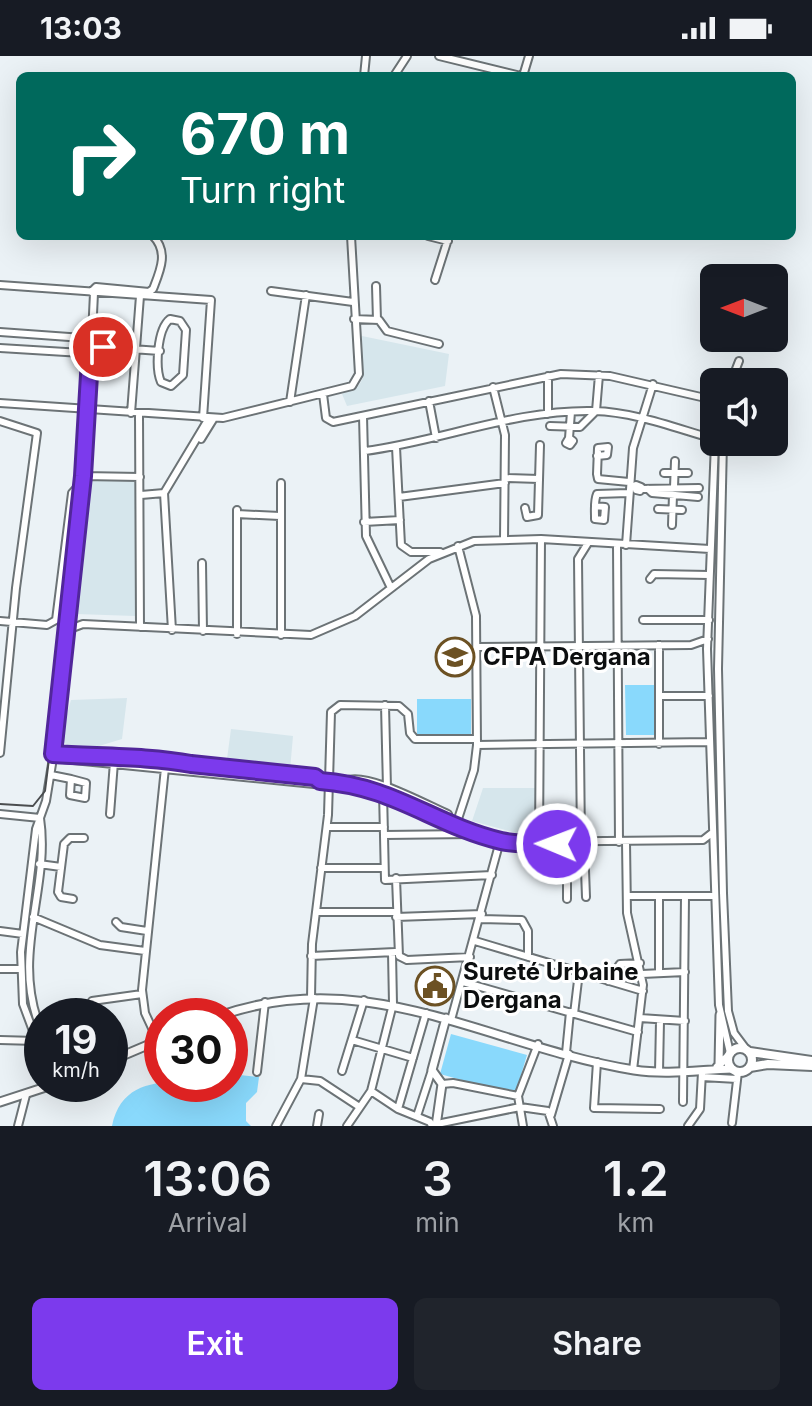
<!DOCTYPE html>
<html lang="en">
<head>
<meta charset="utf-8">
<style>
  body { margin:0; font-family:Inter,sans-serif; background:#20242c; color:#f1f3f6; height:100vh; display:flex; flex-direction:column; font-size:30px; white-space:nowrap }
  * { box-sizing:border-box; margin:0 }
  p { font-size:26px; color:#9ea1a6 }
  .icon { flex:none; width:44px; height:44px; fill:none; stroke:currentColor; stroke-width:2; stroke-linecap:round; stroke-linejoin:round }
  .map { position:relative; height:1070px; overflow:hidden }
  .details { display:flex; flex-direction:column; background:#171b24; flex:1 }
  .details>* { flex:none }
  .guide { position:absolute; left:16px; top:16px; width:780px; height:168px; border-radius:12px; box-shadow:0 8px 32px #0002; background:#00695c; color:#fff; overflow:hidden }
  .needle { width:52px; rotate:270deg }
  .tools { position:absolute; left:700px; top:208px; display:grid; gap:16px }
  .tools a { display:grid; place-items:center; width:88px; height:88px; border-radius:12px; background:#171b24; box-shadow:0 8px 32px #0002; font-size:40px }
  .speed { position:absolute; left:24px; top:942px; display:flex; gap:16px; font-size:40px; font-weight:700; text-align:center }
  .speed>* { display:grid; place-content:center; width:104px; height:104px; border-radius:50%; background:#171b24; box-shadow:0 8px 32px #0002; line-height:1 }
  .speed small { font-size:20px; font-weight:400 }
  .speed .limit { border:12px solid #d22; background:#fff; color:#111 }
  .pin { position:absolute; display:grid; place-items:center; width:68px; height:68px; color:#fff; margin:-34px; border:4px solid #fff; border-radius:50%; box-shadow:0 2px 8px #0007 }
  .me { position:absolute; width:88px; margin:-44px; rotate:271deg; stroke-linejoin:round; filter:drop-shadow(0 0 6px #0008) }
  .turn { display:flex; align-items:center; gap:28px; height:168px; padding:0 32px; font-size:36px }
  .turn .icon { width:104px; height:104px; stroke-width:2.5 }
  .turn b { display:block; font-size:56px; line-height:68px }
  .eta { display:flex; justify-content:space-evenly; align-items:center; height:136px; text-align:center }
  .eta b { font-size:48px; font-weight:600; line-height:56px }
  .action { display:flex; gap:16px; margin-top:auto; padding:16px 32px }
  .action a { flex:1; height:92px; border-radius:12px; background:#7c3aed; color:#fff; font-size:32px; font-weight:600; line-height:92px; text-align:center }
  .action a+a { background:#20242c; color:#f1f3f6 }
  .status { display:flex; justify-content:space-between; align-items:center; height:56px; padding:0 40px; background:#171b24; direction:ltr }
  .status svg { height:22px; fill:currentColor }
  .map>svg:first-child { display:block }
  .built { fill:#d6e6ec }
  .green { fill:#89d9fc }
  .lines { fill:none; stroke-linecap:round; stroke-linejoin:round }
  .minor-casing { stroke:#6c7376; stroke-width:10 }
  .major-casing { stroke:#6c7376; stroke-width:11 }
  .highway-casing { stroke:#6c7376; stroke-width:12 }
  .minor { stroke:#fff; stroke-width:6 }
  .major { stroke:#fff; stroke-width:7 }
  .highway { stroke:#fff; stroke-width:8 }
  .tram { stroke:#4a4d4f; stroke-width:2 }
  .route-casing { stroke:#51269a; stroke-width:20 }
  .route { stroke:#7c3aed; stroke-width:14 }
  .labels { text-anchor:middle; stroke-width:6; stroke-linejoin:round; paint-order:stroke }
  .poi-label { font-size:24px; font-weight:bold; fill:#0c0e0f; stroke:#fff; text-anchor:start }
</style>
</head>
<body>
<div class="status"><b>13:03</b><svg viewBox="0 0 49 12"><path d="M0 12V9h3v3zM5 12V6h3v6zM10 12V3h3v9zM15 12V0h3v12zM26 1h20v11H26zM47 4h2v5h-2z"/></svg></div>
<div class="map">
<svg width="812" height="1070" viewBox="0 0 812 1070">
  <rect width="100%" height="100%" fill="#ebf2f6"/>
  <path class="built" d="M362 280 449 298 445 330 347 350 342 338 359 329 363 322Z
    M90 420 137 423 135 560 76 558Z
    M127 642 122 683 86 694 72 693 60 683 71 644Z
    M231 673 293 680 290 714 227 703Z
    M483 732H537L531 781 472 765Z"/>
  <path class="green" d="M625 629H655V679H626Z
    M417 643H471V680H417Z
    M451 978 527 999 515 1039 440 1018Z
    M230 1018 259 1021 257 1036 246 1047V1065L251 1070H112C124 1012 183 1028 230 1028Z"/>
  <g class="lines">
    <defs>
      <path id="minor" d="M439 0 521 20
        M364 20 366 0
        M394 20 407 0
        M523 20 529 0
        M428 180 448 185
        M435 224 449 180
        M0 229 211 244 203 362
        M376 230 377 264
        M271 235 353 246
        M91 236 96 231 149 236 153 233C160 215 169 196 153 180
        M170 263 180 265 186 274 183 319 171 330 161 326C155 312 157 273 170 263Z
        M354 263 379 264 387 275 439 288
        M0 276 83 282
        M92 279 94 237
        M79 291a12 12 0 1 1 24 0a12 12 0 1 1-24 0Z
        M103 291 160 295
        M0 292 82 297
        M548 320V358
        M731 326 739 305
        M493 331 505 379 504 484
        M323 338 326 362 333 366 561 318 610 320 714 344
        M429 345 436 382
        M290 346 306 239
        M0 347 223 362 352 330 359 318 351 180
        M131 357 140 240
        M139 358 140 571
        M363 360 366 480 391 532
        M0 365 37 377 16 532 0 697
        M550 370 580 371 596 355 599 319
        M569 382 571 356
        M569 382 573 385 570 389 566 387Z
        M201 383 214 362
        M715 386 707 593 719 949 730 997
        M723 386 718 613 723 837 728 955 734 977 746 993
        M396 391 401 489 411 496H440
        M365 395C441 385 516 353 594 355 635 356 675 372 714 383
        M597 400 607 399 608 391 598 392 597 418 598 423 629 426
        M664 417H688
        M83 420 140 421
        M505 422 539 423
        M281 427V579
        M636 429 641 431 640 435 636 434Z
        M674 431 675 405
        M641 433 699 432
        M648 433 652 437 698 441
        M141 439 164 437
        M399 441 505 427
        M595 450 605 451 604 464 595 463V461C595 454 594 445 597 438L628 437
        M525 452 527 461 538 459 540 389
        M658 453 682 454
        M237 458 280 460
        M364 466 400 464
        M672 469 673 439
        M617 489 619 786
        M626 489 633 392 653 328
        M202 507 203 575
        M650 523 654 518 709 519
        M643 564H709
        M0 565 47 569 56 564 72 437 82 426
        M67 574 83 568 311 579 355 560 429 503 474 485 541 483 710 493
        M172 574 164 437 209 362
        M237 578V454
        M477 591 691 589 708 583
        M659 640H709
        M385 649 387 732
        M659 688V589
        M477 689 710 686
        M91 701 154 706 171 702 315 721 320 725
        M53 702 314 728 346 726 383 736 460 771 506 786 703 784 712 777
        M51 719 71 723
        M71 723 86 727 85 742 70 739Z
        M346 725C365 715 427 749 448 758L451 767
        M383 736 385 824 492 819
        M0 758 40 762
        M110 758 114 706
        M40 762C51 833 9 900 42 976
        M456 769 474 714 477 689 476 560 458 490
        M327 771H384
        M384 779 472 778
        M626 786 627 857 643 929 633 1014
        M575 787 576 811
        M581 787 578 503 588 487
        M539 788 541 483
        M39 808 61 811
        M321 812H384
        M396 822 399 900 407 904 470 901
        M627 840H715
        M659 840V917
        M73 843 61 841 58 836 64 788 70 782H84
        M567 843V815L570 811 585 814 586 841
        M316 856H396
        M33 861 100 889 145 895
        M396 861 482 858
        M481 863 522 864 528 875V901
        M116 866 121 871 147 875
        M0 875 23 878
        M475 885 643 935
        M392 897 393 948 371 1035 398 1053 430 1066 432 1070
        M311 900 395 896
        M0 913H21
        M642 918 685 916
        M608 925 620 908 640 907
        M463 926 638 976
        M311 942 312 888 328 759 331 656 340 649 399 650 408 658 410 677 415 683H477
        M92 945 142 938
        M574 958 579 916
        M640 962 685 965
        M451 964 500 785
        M0 984 36 985
        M352 984 413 1002
        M158 985 145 957 142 934 165 712
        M566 997 570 956
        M42 999 23 948 21 896 36 773 46 745 53 702 83 420 90 302
        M597 1006 594 1052 660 1053
        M342 1015 364 944
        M257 1016 265 946
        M659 1016 660 965
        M702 1021 737 1023
        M301 1023 320 1025 358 1050
        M442 1028 453 1027 518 1040
        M683 1046 685 840
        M398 1053 426 957
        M551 1059 569 998
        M417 1060 432 1014
        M732 1067 738 1016
        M437 1068 520 1051 548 1055 553 1070
        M18 1070 26 1039
        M276 1070 301 1023 314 942
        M317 1070 319 1058
        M347 1070 371 1035
        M523 1070 518 1040 538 988
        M688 1070 700 1053 702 1016"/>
      <path id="major" d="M219 960C369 907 490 991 634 1014 667 1019 699 1014 732 1013
        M110 1005 162 983
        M719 1009 720 959
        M717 1011 728 1000
        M0 1046 55 1028
        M436 1070 442 1028 432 1014 446 962"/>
      <path id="highway" d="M728 1004a12 12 0 1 1 24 0a12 12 0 1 1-24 0Z
        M750 996 812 1005
        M750 1011 768 1008 812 1010"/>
    </defs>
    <use href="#minor" class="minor-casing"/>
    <use href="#major" class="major-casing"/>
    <use href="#highway" class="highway-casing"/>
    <use href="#minor" class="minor"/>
    <use href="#major" class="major"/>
    <use href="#highway" class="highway"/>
    <path class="tram" d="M0 748 33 750 45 735 70 534"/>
  </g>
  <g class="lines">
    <defs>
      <path id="route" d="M103 291 100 298 90 302 83 420 53 698C98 701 149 700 191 708L315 721 320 725C394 730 434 769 501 785 519 789 539 788 557 788"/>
    </defs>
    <use href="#route" class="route-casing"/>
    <use href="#route" class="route"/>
  </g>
  <defs>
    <symbol id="university-ring" viewBox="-11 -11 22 22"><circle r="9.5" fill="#fff" stroke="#6c5123" stroke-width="1.5"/><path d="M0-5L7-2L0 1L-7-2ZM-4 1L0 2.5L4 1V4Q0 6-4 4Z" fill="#6c5123"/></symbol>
    <symbol id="civic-ring" viewBox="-11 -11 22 22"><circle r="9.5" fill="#fff" stroke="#6c5123" stroke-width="1.5"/><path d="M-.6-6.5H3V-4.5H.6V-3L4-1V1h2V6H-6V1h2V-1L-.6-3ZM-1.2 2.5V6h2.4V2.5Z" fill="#6c5123"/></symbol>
  </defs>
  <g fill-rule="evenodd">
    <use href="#university-ring" x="433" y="579" width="44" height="44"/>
    <use href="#civic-ring" x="413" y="908" width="44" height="44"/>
  </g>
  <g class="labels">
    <g class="poi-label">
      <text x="483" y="609">CFPA Dergana</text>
      <text x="463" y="924">Sureté Urbaine<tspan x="463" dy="28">Dergana</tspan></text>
    </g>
  </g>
</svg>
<div class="tools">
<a><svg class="needle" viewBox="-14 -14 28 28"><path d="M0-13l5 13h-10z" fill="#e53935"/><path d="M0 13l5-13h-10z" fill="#9ea1a6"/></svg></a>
<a><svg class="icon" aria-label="sound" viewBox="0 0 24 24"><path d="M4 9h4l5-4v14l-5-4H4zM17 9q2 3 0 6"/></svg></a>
</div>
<div class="speed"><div>19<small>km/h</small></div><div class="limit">30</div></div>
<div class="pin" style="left:103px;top:291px;background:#d93025"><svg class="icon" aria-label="arrive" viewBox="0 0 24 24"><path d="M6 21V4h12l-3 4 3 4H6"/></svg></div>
<svg class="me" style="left:557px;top:788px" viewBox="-20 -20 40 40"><circle r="17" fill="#7c3aed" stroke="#fff" stroke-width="3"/><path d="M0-11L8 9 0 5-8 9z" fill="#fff"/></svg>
<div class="guide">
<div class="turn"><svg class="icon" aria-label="right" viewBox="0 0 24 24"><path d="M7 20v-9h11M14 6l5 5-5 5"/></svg><div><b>670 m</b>Turn right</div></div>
</div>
</div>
<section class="details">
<div class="eta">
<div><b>13:06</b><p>Arrival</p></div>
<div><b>3</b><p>min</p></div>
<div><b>1.2</b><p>km</p></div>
</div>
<div class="action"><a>Exit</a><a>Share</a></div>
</section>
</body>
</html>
